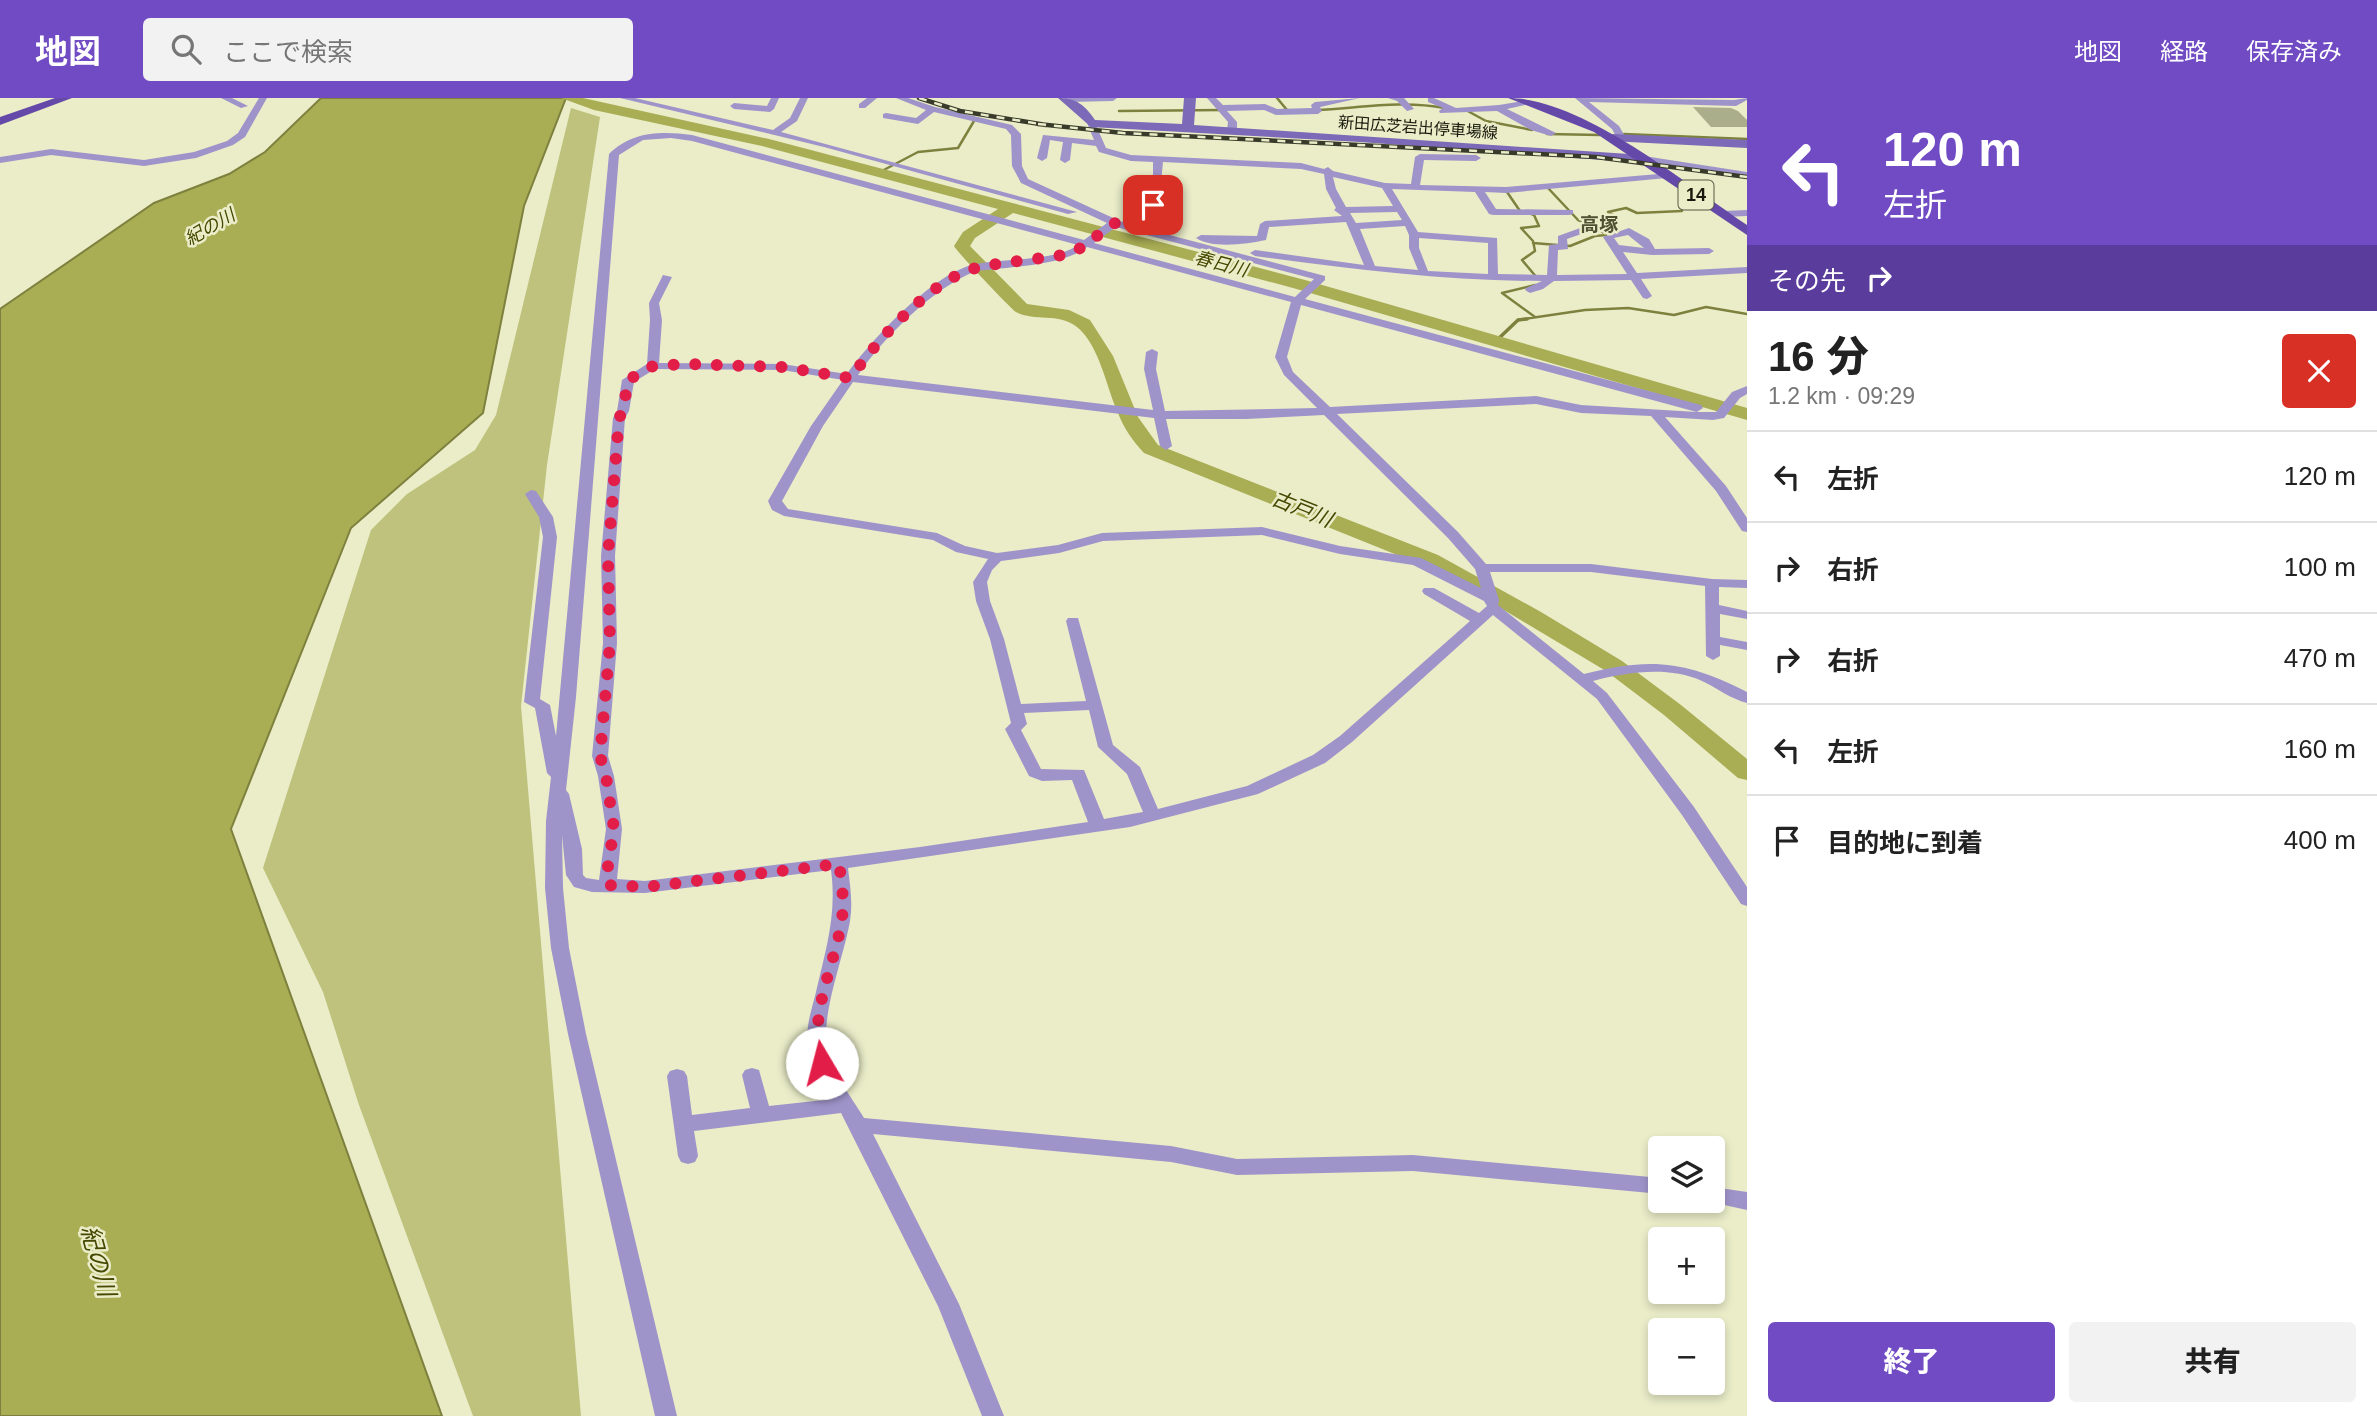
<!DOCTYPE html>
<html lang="ja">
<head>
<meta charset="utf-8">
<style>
  body { margin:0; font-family:Arial,"Noto Sans JP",sans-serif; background:#f2f2f2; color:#222; height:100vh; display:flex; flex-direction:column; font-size:26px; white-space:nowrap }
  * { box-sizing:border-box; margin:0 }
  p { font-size:23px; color:#767676 }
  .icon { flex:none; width:38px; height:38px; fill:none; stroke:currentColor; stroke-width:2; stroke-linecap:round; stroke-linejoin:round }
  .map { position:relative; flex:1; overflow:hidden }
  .details { display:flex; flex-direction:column; background:#fff; width:630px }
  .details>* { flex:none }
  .guide { background:#714bc4; color:#fff; overflow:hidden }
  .buttons { position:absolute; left:1648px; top:1038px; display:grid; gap:14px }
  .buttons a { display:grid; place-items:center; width:77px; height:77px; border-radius:7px; background:#fff; box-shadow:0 4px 10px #0003; font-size:35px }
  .pin { position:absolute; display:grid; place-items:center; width:60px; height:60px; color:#fff; margin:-30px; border-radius:14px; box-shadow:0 4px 10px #0006 }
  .me { position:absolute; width:77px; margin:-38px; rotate:352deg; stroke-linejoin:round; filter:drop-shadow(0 0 5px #0008) }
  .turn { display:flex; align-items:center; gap:24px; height:147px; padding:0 21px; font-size:32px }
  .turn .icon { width:91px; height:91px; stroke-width:2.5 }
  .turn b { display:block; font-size:49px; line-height:60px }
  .then { display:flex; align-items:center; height:66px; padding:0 21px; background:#0003; gap:14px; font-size:26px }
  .round { display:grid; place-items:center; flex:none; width:74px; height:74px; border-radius:7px; background:#f2f2f2 }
  .head { display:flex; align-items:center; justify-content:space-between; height:119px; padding:0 21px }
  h1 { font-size:42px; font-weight:800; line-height:52px }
  .button { display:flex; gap:14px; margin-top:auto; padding:14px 21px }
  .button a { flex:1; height:80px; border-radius:7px; background:#714bc4; color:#fff; font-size:28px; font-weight:800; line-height:80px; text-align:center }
  .button a+a { background:#f2f2f2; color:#222 }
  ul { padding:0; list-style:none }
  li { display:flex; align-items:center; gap:21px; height:91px; padding:0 21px; border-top:2px solid #e0e0e0 }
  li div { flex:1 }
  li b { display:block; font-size:26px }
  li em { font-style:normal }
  header { display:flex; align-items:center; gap:42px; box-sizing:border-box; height:98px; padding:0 35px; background:#714bc4; color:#fff }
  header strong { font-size:33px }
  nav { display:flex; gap:38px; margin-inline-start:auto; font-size:24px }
  .search { width:490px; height:63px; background:#f2f2f2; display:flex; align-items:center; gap:18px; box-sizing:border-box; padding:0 24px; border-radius:7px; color:#767676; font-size:26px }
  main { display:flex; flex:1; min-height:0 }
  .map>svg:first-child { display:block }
  .green { fill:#bec27d }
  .water { fill:#a9ad54; stroke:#7e813e; stroke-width:2 }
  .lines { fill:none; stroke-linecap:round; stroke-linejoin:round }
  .stream-far1 { stroke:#7e813e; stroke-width:2.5 }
  .stream { stroke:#7e813e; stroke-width:3.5 }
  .river { fill:#a9ad54; fill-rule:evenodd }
  .building { fill:#abae8b }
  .street { fill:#9f94ca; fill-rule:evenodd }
  .secondary { fill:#7c69b7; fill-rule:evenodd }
  .primary { fill:#6449a9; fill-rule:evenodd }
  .rail-casing { stroke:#393b2a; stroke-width:4.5 }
  .rail { stroke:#eaedc8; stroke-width:2.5; stroke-dasharray:8; stroke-linecap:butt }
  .route { stroke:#e11d48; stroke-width:12; stroke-dasharray:0 21.6 }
  .labels { text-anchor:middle; stroke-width:5; stroke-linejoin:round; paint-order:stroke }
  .far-street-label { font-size:16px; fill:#18190c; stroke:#eaedc8 }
  .shield { fill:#eaedc8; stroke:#575944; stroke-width:2 }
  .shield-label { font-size:18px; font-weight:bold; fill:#18190c }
  .far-water-label { font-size:18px; font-style:italic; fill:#464800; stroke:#eaedc8 }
  .far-quarter-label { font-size:19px; font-weight:bold; fill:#4e5031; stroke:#eaedc8 }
  .water-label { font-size:21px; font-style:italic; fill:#464800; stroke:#eaedc8 }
  .near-water-label { font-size:24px; font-style:italic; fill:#464800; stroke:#eaedc8 }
</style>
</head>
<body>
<header>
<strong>地図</strong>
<div class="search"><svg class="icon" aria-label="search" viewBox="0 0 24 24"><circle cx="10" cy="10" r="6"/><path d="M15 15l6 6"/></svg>ここで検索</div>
<nav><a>地図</a><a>経路</a><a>保存済み</a></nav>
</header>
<main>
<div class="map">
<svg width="1747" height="1318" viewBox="0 0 1747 1318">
  <rect width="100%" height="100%" fill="#eaedc8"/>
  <path class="green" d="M571 10 600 19 547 367 521 608 581 1318H473L359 1007 323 894 263 770 371 432 407 396 475 352 496 317Z"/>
  <path class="water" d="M321 0H566L524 108 483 315 351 430 231 731 442 1318H0V211L154 105 229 76 265 54Z"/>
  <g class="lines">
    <path class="stream-far1" d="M1277 0 1287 12H1284
      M1464 11 1486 23 1532 32
      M1316 12C1360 10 1401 2 1445 10
      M1119 13 1223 12
      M1547 36 1600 37
      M1624 36 1747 41
      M878 75 918 54 958 50 974 23
      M1507 94 1520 113
      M1529 115 1534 117 1539 128 1521 130 1533 143 1535 153 1522 162 1538 181
      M1586 125 1617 119 1608 114 1626 110 1637 115 1682 113
      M1533 145 1570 148 1595 138 1606 137 1598 130 1578 122 1548 90
      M1535 187 1502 195 1535 219
      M1518 222 1585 212 1628 210 1674 217 1706 209 1747 216"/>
    <path class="stream" d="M1496 243 1518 222 1527 221"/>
    <path class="river" d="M561 0H583L769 41 1305 182 1747 310V322L1293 190 1013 115 975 140 970 148 1027 206 1069 212 1090 222 1113 258 1138 319 1158 347 1438 457 1541 514 1622 563 1681 607 1747 661V682L1738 680 1664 617 1606 573 1484 500 1422 467 1144 355C1133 343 1124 331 1118 315 1106 289 1100 248 1077 229 1058 214 1035 224 1016 214 1011 211 957 154 954 148L963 134 998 111 762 48 594 12Z"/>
  </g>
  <path class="building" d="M1693 9 1731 10 1738 13 1747 22V29H1711Z"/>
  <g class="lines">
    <path class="street" d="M221 0H232L248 8 241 10Z
      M259 0H267L245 39 233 47 196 60 144 68 51 57 0 65V59L51 51 144 62 194 54 227 43 238 35Z
      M620 0H635L773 32 790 20 800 0H808L797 23 781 34 1077 114 1068 116 824 49Z
      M771 0H779L774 11 770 14 734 11 730 8 734 5 767 8Z
      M867 0H877L865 10H859V6Z
      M896 0H908L935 9 1012 27 1021 36 1022 68 1028 81 1122 124 1126 120 1137 124C1154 109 1153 85 1153 64L1131 63 1099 54 1096 48 1072 45 1070 62 1065 65 1060 62 1063 44 1050 42 1047 60 1042 63 1037 60 1043 37 1094 42 1087 25 1091 22 1095 25 1106 50 1131 57 1301 65 1324 71 1328 69 1333 73 1385 85 1411 86 1415 59 1420 56 1476 57 1481 60 1476 63 1424 62 1420 87 1506 89 1670 75 1672 77 1667 80 1506 95 1485 94 1496 111 1573 112V116L1569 117H1493L1489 116 1475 94 1392 91 1418 134 1497 140 1498 176 1547 177 1549 147 1558 146V138L1583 129 1587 130V134L1567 141 1568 151 1558 152 1557 177 1627 176 1603 139 1629 130 1649 141 1655 151 1709 150 1714 153 1709 156 1652 157 1623 154 1637 175 1747 169V175L1641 181 1652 198 1647 201 1643 200 1631 182 1554 183 1543 191 1530 195 1525 192 1526 190 1542 183C1446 183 1351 171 1255 158L1250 155 1255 152 1364 167 1346 124 1269 129 1266 142C1246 146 1213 151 1196 140L1201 137 1257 138 1260 126 1265 123 1342 118 1334 112 1336 110 1326 91 1324 76 1301 71 1163 64 1159 106 1143 130 1325 178V182L1305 201 1701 307 1703 310 1697 314H1716L1732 294 1747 288V296L1740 300 1724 320 1713 322 1665 319 1726 388 1747 420V434L1742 433 1716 393 1651 318 1581 315 1536 306 1337 316 1458 434 1486 466H1591L1712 481 1747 482V490L1719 489V507L1747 513V521L1720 516V539L1747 544V552L1720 547V558L1713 562 1706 558 1705 488 1591 474H1490L1499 502 1498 507 1584 576C1651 559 1686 563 1747 594V605C1731 601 1717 590 1702 583 1668 568 1628 574 1593 583L1607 595 1694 709 1747 789V808L1741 806 1682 717 1597 601 1493 517 1352 644 1325 665 1258 696 1130 729 848 770C850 787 853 805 850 823 844 858 821 916 827 949 831 974 851 998 864 1020L1171 1048 1237 1061 1413 1057 1661 1080V1096L1413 1073 1237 1077 1171 1064 873 1036 959 1206 1004 1318H982L938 1208 841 1015 694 1033 698 1058 695 1064 688 1066 681 1064 678 1058 667 978 670 973 677 971 684 973 687 978 692 1017 750 1010 742 977 745 972 752 970 759 972 769 1008 833 1001C823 984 810 967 808 947 805 929 812 911 816 894 826 851 837 816 831 772L645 795 592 794 574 789 566 777 562 737 563 790 569 850 586 936 677 1318H655L568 936 551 850 545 790 546 723 551 679 547 675 535 610 524 604 543 439 539 419 525 396 531 392 536 393 553 419 557 439 540 601 550 607 556 638 609 56C632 33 662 33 692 37L1084 142 1107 125 1021 85 1012 68 1011 37 1006 31 934 14 918 26 883 20V16L886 15 916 20 926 12ZM671 40 692 43 1078 147C1055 164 1001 160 972 167 932 177 871 242 847 276L782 266 659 265 662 222 659 205 672 179 663 177 649 205 650 222 647 266 622 282 617 313 613 320 601 458 603 545 592 658 598 678 606 731 599 782 586 780 583 777 582 751 569 696 566 692 576 599 619 57 643 42ZM1333 79 1382 90 1393 108 1346 109 1336 91ZM1397 114 1402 122 1356 125 1350 115ZM1405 128 1409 137V150L1418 172 1375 168 1360 131ZM1116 129 1314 181 1295 199 1094 145ZM1628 137 1644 150 1619 147 1614 140ZM1419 140 1488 145V176L1428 173 1419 150ZM1087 149 1291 204 1275 259 1284 277 1317 310 1165 313 1156 271 1158 254 1152 251 1146 254 1144 271 1153 312 858 277C884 239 933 190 976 173 1007 169 1063 168 1087 149ZM1301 207 1693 313 1697 314 1581 307 1536 298 1330 309 1293 274 1287 259ZM655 271 782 272 843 282 811 328 768 403 772 412 784 418 933 442 956 454 988 461 973 484 976 503 990 541 1011 625 1005 631 1029 678 1042 683 1072 682 1088 724 920 749 645 783 617 781 622 731 614 678 608 658 617 545 615 458 625 320 629 313 634 284ZM853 284 1154 320 1160 348 1166 352 1172 348 1166 321H1246L1324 317 1448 440 1475 471 1481 490 1421 460 1340 448 1262 429 1102 435 1058 447 997 455 965 448 937 435 788 411 782 403 823 328ZM1262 437 1340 456 1413 467 1484 503 1487 508 1479 515 1434 490H1424L1422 493 1424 496 1470 523 1340 638 1313 657 1247 688 1158 711 1140 669 1113 647 1078 520H1068L1066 523 1086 603 1021 606 1004 541 990 503 987 484 992 472 1001 463 1059 455 1103 443ZM1089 612 1098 649 1127 676 1143 714 1104 721 1084 672 1041 671 1021 632 1027 626 1024 615Z
      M1064 0H1117L1113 3 1068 4Z
      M1207 0H1216L1223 7 1265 6 1277 11 1312 10 1311 7 1315 4 1360 0 1320 9 1322 13 1318 16 1276 17 1264 12 1227 13 1237 24V32L1232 35 1227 32 1228 24Z
      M1388 0H1404L1414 11 1407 13 1397 3Z
      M1428 0H1434L1456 10 1499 7 1529 2V6L1507 11 1556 35 1551 38 1531 32 1497 13 1440 15 1439 13 1443 10 1428 4Z
      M1575 0 1734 2 1747 0V2L1736 8 1589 4 1619 28 1626 40 1621 43 1618 42 1612 31Z
      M1644 58 1747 74V80L1641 63 1639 61Z
      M1747 112V118L1723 119 1718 116 1723 113Z
      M1713 1089 1747 1094V1112L1706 1103 1713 1102Z"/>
    <path class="secondary" d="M1058 0C1076 0 1085 7 1095 22L1182 26 1184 0H1196L1194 27 1644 57 1650 61 1644 65 1360 44 1091 29Z
      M1613 36 1747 42V50L1609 43 1607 40Z"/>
    <path class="primary" d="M55 0H72L0 27V19Z
      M1508 0C1582 0 1686 86 1747 127V137L1594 34Z"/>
    <defs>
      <path id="rail" d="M919 0 960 13 1046 27
        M1038 26 1123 35 1596 59 1747 79"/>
    </defs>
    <use href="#rail" class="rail-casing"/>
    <use href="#rail" class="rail"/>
  </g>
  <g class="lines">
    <path class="route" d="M822 965C807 918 835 868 842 821 844 802 842 784 839 766L645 789 608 787V767L614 731 606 678 600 658 610 545 608 458 619 320 623 313 628 282 653 268 685 266 782 269 851 280C875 244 933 180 976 170 1005 163 1037 162 1067 156L1076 153 1118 123 1139 128 1153 107"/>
  </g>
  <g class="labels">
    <g class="far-street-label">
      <text transform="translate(1418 29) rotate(4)" y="6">新田広芝岩出停車場線</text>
    </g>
    <rect class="shield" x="1678.5" y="82.5" width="35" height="29" rx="5"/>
    <g class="shield-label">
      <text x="1696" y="103">14</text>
    </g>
    <g class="far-water-label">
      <text transform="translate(210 129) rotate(-30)" y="6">紀の川</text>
      <text transform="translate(1221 166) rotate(15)" y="6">春日川</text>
    </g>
    <g class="far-quarter-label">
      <text x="1599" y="133">高塚</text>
    </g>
    <g class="water-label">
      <text transform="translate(1302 411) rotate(22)" y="7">古戸川</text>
    </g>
    <g class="near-water-label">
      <text transform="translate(98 1163) rotate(75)" y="8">紀の川</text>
    </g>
  </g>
</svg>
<div class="buttons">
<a><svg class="icon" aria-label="layers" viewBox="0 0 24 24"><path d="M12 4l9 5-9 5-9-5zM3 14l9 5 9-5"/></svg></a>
<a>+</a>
<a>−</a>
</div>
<div class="pin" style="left:1153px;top:107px;background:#d93025"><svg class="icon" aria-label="arrive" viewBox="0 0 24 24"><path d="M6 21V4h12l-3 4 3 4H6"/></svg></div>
<svg class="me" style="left:822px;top:965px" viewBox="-20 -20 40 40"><circle r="19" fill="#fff"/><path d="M0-13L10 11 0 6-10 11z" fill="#e11d48"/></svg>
</div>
<section class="details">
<div class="guide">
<div class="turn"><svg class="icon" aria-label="left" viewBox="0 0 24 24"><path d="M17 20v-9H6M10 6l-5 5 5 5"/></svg><div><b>120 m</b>左折</div></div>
<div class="then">その先<svg class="icon" aria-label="right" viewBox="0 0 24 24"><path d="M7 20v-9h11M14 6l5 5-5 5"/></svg></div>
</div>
<div class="head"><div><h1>16 分</h1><p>1.2 km · 09:29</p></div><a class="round" style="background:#d93025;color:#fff"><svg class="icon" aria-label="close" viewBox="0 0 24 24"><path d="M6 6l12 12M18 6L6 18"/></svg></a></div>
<ul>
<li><svg class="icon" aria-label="left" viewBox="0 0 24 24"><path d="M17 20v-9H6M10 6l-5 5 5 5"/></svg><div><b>左折</b></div><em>120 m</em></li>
<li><svg class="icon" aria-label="right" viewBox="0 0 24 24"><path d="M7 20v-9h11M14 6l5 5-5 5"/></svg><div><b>右折</b></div><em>100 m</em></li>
<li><svg class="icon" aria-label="right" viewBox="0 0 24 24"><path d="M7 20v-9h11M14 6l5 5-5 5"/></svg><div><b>右折</b></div><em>470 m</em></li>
<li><svg class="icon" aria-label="left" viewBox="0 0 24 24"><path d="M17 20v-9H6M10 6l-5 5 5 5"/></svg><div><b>左折</b></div><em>160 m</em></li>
<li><svg class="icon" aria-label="arrive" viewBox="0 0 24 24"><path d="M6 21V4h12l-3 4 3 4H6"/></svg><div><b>目的地に到着</b></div><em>400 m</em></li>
</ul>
<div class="button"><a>終了</a><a>共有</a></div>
</section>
</main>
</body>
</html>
